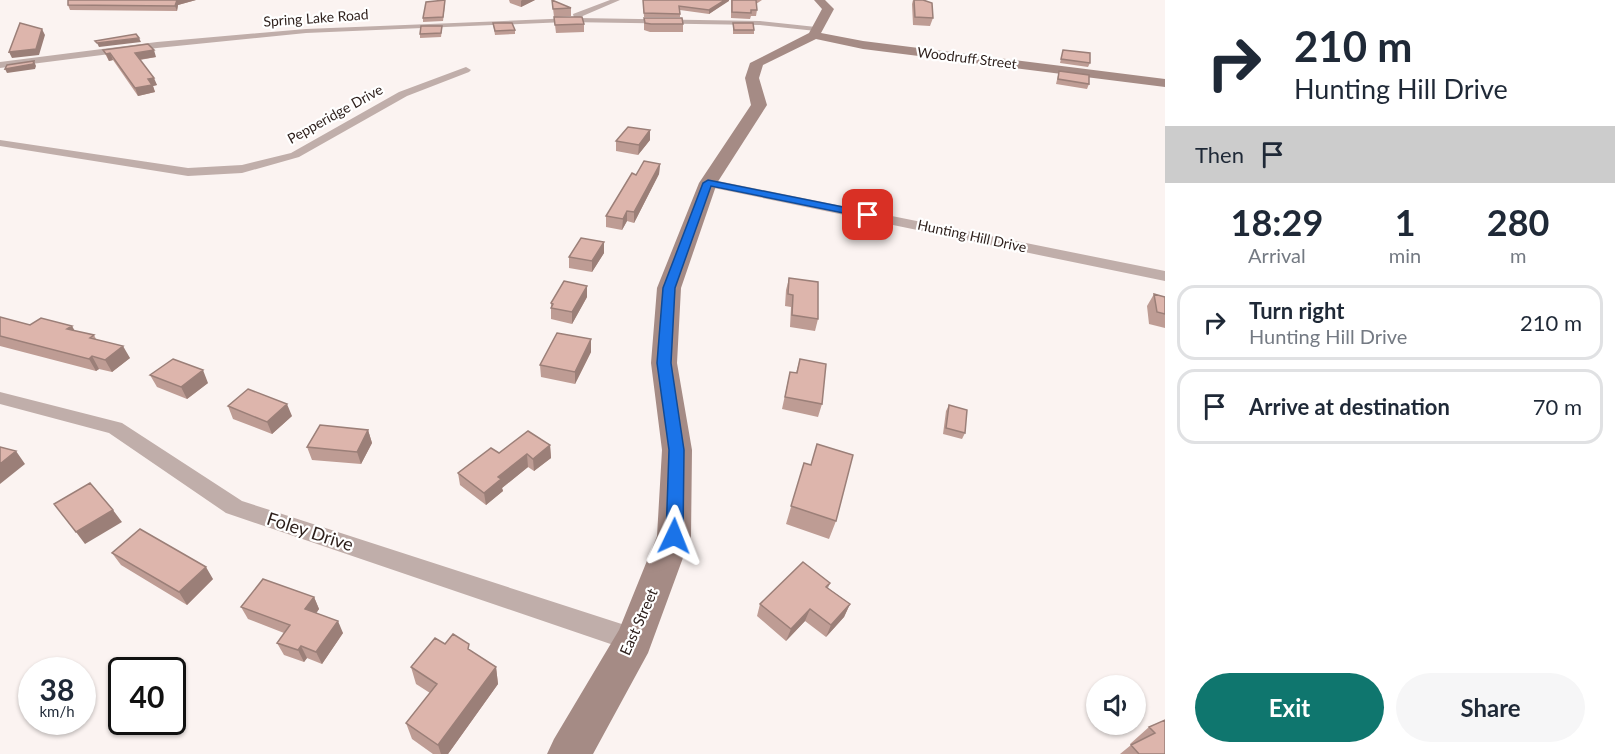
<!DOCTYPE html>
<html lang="en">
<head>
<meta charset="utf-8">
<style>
  body { margin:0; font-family:Lato,sans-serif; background:#f6f6f7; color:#1f2937; height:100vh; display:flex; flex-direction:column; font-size:22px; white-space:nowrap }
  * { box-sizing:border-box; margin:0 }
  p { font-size:20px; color:#747a83 }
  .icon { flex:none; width:33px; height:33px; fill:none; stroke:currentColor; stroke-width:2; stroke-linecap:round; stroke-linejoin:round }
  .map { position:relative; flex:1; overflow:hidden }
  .details { display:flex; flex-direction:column; background:#fff; width:450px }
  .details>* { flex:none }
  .top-card { background:#fff; color:#1f2937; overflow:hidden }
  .fabs { position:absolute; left:1086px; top:675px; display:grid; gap:12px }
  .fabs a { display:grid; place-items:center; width:60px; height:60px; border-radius:50%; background:#fff; box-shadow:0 2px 4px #0004; font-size:30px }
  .speed { position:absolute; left:18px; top:657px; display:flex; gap:12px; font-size:30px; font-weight:700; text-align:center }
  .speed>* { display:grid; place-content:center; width:78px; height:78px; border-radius:50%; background:#fff; box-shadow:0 2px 4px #0004; line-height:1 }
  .speed small { font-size:15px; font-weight:400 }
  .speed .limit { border:3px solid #111; border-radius:9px; background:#fff; color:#111 }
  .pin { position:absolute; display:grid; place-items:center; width:51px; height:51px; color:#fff; margin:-26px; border-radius:12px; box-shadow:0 3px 9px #0006 }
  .me { position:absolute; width:66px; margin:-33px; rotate:2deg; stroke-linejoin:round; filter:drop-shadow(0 0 4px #0008) }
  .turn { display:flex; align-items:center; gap:21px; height:126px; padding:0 30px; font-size:27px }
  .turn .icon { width:78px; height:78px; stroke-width:2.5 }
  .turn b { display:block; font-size:42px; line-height:51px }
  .then { display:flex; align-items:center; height:57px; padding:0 30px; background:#0003; gap:12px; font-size:22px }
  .eta { display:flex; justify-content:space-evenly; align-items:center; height:102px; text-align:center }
  .eta b { font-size:36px; font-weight:700; line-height:42px }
  .cta { display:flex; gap:12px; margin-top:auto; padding:12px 30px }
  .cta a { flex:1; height:69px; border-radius:36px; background:#0f766e; color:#fff; font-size:24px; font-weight:700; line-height:69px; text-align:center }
  .cta a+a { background:#f6f6f7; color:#1f2937 }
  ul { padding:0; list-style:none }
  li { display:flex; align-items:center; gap:18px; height:75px; margin:0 12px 9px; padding:0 18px; border:3px solid #e0e1e3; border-radius:18px }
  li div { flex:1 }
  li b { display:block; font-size:22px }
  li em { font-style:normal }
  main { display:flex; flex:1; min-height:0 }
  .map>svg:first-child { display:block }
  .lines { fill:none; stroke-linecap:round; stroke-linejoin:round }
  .street { fill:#c0aeaa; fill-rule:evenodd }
  .secondary { fill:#a58b85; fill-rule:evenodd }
  .wall { fill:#be9c94 }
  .shaded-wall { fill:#9b7f78 }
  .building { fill:#ddb5ac; stroke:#9b7f78; stroke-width:1.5 }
  .route { fill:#1a73e8; stroke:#114b97; stroke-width:1.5 }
  .labels { text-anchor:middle; stroke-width:4.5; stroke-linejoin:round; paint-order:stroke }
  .far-street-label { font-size:14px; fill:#2c1e1a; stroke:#fff }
  .street-label { font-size:15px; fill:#2c1e1a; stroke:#fff }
  .near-street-label { font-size:18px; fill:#2c1e1a; stroke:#fff }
</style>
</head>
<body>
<main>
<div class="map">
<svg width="1165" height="754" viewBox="0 0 1165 754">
  <rect width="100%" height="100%" fill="#fbf3f1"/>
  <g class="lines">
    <path class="street" d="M610 0H620L578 18 760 21 816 27 820 29 816 31 760 25 566 22 306 33 157 48 0 68V62L157 42 306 29 574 18 573 14Z
      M466 67 471 70 469 72 407 96 299 157 242 173 188 176 0 146V140L188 168 242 165 291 153 399 92Z
      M708 179 1165 271V281L704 186 702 183Z
      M0 392 122 423 242 501 634 628 643 632 647 640 643 648 634 652 226 513 109 433 0 404Z"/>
    <path class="secondary" d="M814 0H825L834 9 821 33 863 41 1165 79V87L863 49 816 39 763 65 759 78 767 105 717 183 681 288 677 363 692 450 691 536 648 653 593 754H547L554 739 619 630 657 536 662 450 651 363 657 288 699 183 751 105 745 78 750 63 809 33 822 9Z"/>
  </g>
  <path class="wall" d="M68 0H196L178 5 177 11 70 10 68 5Z
    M509 0H535L521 7 510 3Z
    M552 0 571 8V16L554 17Z
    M643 0H729L709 14 680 10V17H644Z
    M731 0H762L756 4 757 10 756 16H751L750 19 731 18Z
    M913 0 933 18 930 26 913 25 912 4Z
    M445 4 443 21 423 22V18Z
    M554 17 584 24V32L556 33Z
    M644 18 683 24V32H650L644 30Z
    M493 23 515 30V34L495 35Z
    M733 23 754 30V34H733Z
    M442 29 441 37 420 38V34Z
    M103 50 156 57 140 60 157 85 153 86 155 92 138 96 113 60 109 61Z
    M1063 50 1090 63 1088 67 1060 63Z
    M1059 71 1089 84 1087 89 1056 84Z
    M650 130V140L638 155 616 151V141Z
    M660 164 659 174 634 223 627 221 622 230 606 227V216L636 175Z
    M604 242V253L592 272 569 268V257Z
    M789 278 818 319 815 331 790 327 791 307 785 306 786 290Z
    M1154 294 1165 297V328L1149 324 1147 306Z
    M587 297 572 324 551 319V303Z
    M0 317 30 325 75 331 94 335 96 339 130 358 112 372 99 369 96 371 0 346Z
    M591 339V352L575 384 541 377 540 365Z
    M800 359 822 404 818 417 782 409 790 372 796 373Z
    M150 375 208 383 187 399 157 387Z
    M949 405 965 433 962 439 943 434 946 411Z
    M228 406 292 416 272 434 233 419Z
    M368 430 372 443 361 464 312 460 307 447Z
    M550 445 551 458 534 471 528 467 502 488 503 491 486 505 460 485 458 473 499 453Z
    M804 463 810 465 836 521 829 539 786 524Z
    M112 553 213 579 187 605 121 565Z
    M830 583 828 588 850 604 844 617 826 637 805 621 786 641 757 616 760 604Z
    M314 597 319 609 316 613 343 633 322 664 307 658 304 662 284 655 277 643 284 633 248 619 241 607Z
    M445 644 470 651 496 667 498 684 448 754H433L412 739 406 723 430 693 416 684 411 667Z
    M1165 720V754H1120L1131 745 1130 744 1149 727Z"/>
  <path class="shaded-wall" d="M176 0H196L178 5 177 11 175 6Z
    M522 0H535L521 7V1Z
    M725 0H729V1L709 14V10Z
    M42 29 45 35 39 55 12 58 9 52Z
    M139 38 141 42 99 47 97 43Z
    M154 50 156 57 137 60 135 53Z
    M110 53 113 60 109 61 106 54Z
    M34 61 36 66 35 69 7 73 5 69Z
    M154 78 157 85 153 86 155 92 138 96 135 88 148 79Z
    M650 130V140L638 155 639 145Z
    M660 164 659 174 634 223V212Z
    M627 211V221L622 230 623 219Z
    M604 242V253L592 272V261Z
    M587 286V297L572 324V312Z
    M72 326 79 338 67 329Z
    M591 339V352L575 384V372Z
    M123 346 130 358 112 372 105 360Z
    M92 356 99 369 96 371 89 359Z
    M203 370 208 383 187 399 181 387Z
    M287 404 292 416 272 434 267 422Z
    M368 430 372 443 361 464 357 452Z
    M550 445 551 458 534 471 533 459Z
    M16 451 25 464 0 484V464Z
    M527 454 528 467 502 488 503 491 486 505 484 493 498 477Z
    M113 510 122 522 85 544 76 532Z
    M206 567 213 579 187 605 179 592Z
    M314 597 319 609 311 621 305 609Z
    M850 604 844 617 826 637 831 625Z
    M810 609 805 621 786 641 791 629Z
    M338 621 343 633 322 664 316 652Z
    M301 646 307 658 304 662 298 650Z
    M496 667 498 684 448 754H441L438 745Z"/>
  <path class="building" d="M68 0H177L175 6 68 5Z
    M445 0 443 17 423 18 426 2Z
    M552 0 571 8 553 9Z
    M643 0H725L709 10 679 6 680 14 644 13Z
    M732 0H756L757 10H751V13L732 12Z
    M914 0H923L932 3 933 18 915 17Z
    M554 17H582L584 24 555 25Z
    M644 18H682L683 24H651L645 23Z
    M20 23 42 29 36 49 9 52Z
    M493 23H512L515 30 495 31Z
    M733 23H753L754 30H734Z
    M421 26H442L441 33 420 34Z
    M136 34 139 38 97 43 95 41Z
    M148 44 154 50 135 53 154 78 148 79 152 85 135 88 110 53 106 54 103 50Z
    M1063 50 1090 53V63L1061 59Z
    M34 61 33 64 5 69 7 65Z
    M1059 71 1089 75V84L1058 79Z
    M628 127 650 130 639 145 616 141Z
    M644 161 660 164 634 212 627 211 623 219 606 216 632 173 636 175Z
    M581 238 604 242 592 261 569 257Z
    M789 278 818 282V319L792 315 793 295 788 294Z
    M564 281 587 286 572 312 551 308 553 304 551 303Z
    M1154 294 1165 297V314L1157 312Z
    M0 317 30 325 41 318 72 326 67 329 94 335 90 338 123 346 105 360 92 356 89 359 0 336Z
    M557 333 591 339 575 372 540 365Z
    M173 359 203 370 181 387 150 375Z
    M800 359 826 364 822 404 785 397 790 372 797 373Z
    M248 389 287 404 267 422 228 406Z
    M949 405 967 410 965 433 946 428Z
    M320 425 368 430 357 452 307 447Z
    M528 431 550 445 533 459 527 454 498 477 501 479 484 493 458 473 491 448 499 453Z
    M817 444 853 455 836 521 791 506 804 463 811 465Z
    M0 447 16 451 0 464Z
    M90 483 113 510 76 532 54 504Z
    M140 529 206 567 179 592 112 553Z
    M803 562 830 583 826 587 850 604 831 625 810 609 791 629 760 604Z
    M263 579 314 597 305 609 338 621 316 652 301 646 298 650 277 643 290 625 241 607Z
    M453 634 469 644 468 649 496 667 438 745 406 723 437 684 411 667 435 638 445 644Z
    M1165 720V754H1139L1131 745 1155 733 1149 727Z"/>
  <path class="route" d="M708 180 868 212 873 215 868 218 711 186 675 288 671 363 684 450 683 536 680 541 674 543 668 541 666 536 669 450 657 363 663 288 703 183Z"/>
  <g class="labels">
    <g class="far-street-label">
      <text transform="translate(316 18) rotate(-4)" y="5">Spring Lake Road</text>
      <text transform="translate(967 58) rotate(7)" y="5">Woodruff Street</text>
      <text transform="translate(335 114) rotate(-29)" y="5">Pepperidge Drive</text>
      <text transform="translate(972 236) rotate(12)" y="5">Hunting Hill Drive</text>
    </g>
    <g class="street-label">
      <text transform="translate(639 622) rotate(-66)" y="5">East Street</text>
    </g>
    <g class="near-street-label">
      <text transform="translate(310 532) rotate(18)" y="6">Foley Drive</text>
    </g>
  </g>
</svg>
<div class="fabs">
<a><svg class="icon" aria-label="sound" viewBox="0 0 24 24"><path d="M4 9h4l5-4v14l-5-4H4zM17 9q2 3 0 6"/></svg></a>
</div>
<div class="speed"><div>38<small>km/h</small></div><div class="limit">40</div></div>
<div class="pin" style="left:868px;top:215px;background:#d93025"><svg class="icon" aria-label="arrive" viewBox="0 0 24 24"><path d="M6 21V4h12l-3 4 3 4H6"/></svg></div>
<svg class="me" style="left:674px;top:536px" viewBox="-20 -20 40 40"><path d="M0-17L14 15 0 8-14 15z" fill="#1a73e8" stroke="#fff" stroke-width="4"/></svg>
</div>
<section class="details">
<div class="top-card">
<div class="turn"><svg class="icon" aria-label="right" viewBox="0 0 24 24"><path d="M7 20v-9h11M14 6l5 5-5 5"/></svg><div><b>210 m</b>Hunting Hill Drive</div></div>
<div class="then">Then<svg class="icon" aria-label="arrive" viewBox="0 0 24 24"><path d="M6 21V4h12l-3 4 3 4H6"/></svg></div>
</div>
<div class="eta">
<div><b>18:29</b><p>Arrival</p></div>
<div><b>1</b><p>min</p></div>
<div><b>280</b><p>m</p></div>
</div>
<ul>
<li><svg class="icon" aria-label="right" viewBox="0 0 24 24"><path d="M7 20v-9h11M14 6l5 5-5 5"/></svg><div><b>Turn right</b><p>Hunting Hill Drive</p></div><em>210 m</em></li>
<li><svg class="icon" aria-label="arrive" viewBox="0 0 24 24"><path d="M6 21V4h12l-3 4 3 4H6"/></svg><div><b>Arrive at destination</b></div><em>70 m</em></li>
</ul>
<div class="cta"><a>Exit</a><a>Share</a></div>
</section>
</main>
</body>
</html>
